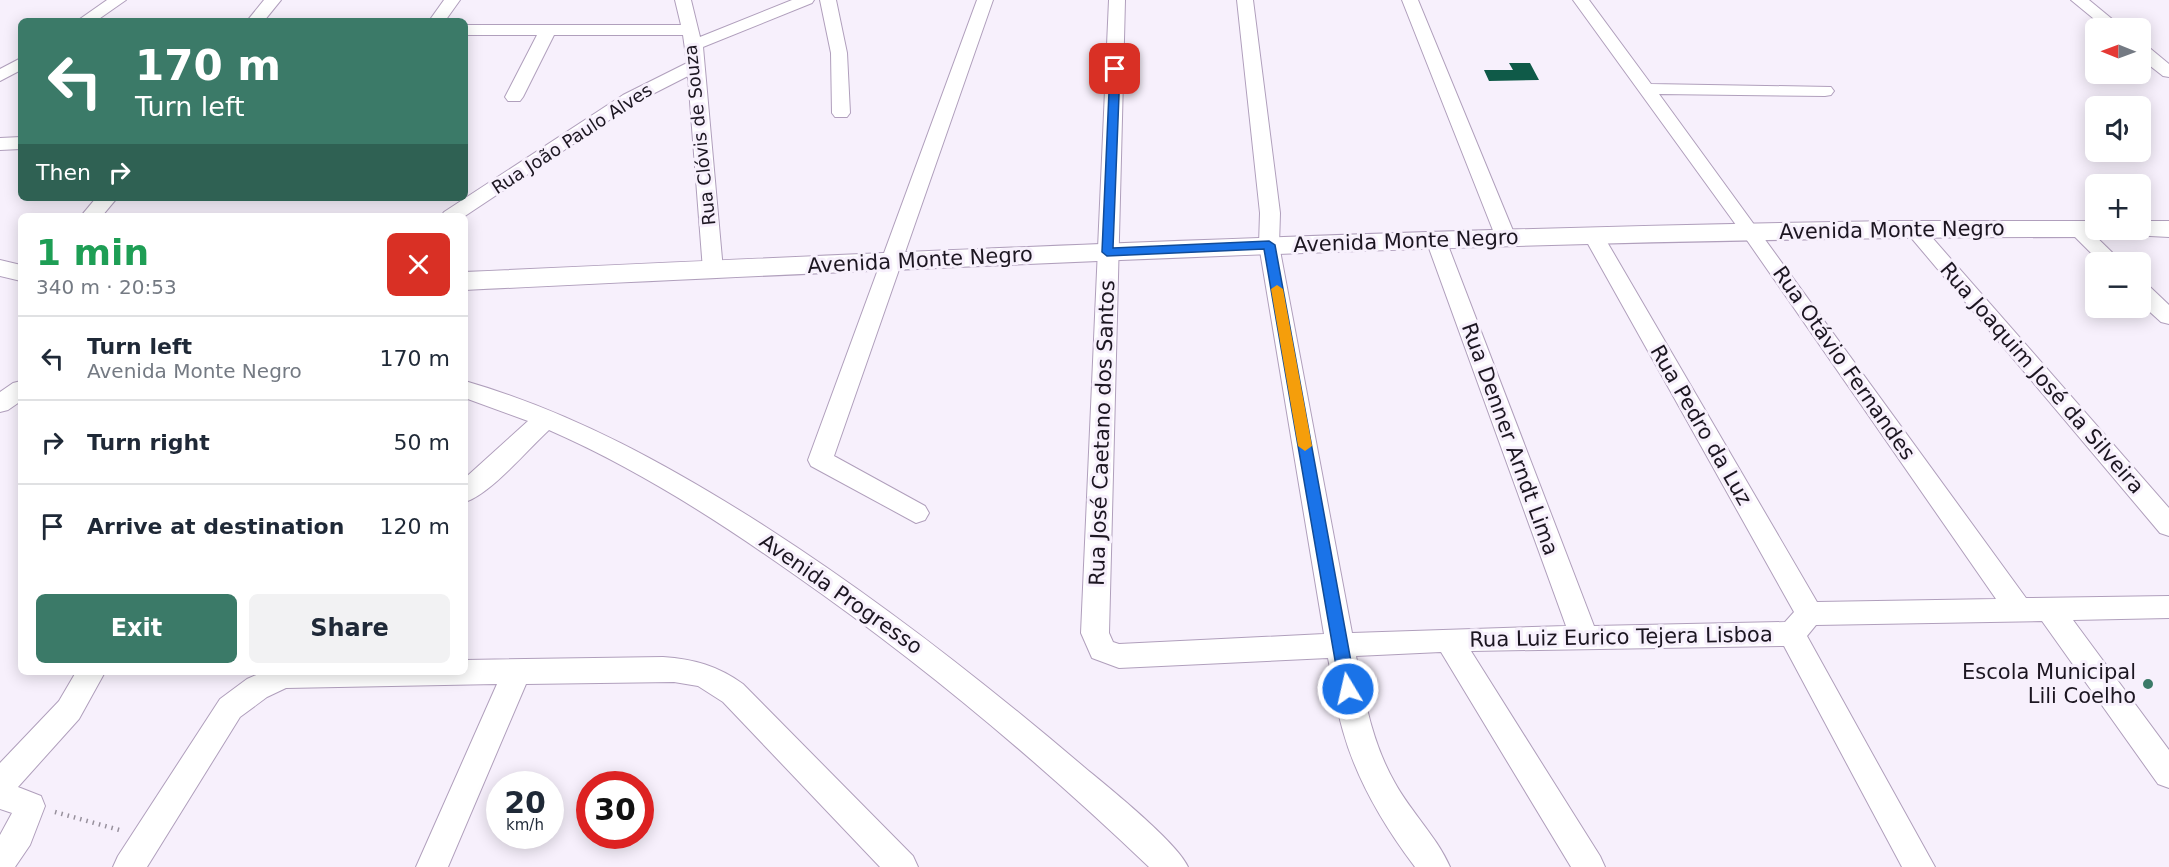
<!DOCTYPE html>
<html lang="en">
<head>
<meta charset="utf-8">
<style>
  body { margin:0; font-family:"DejaVu Sans",sans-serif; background:#f2f2f3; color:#1f2937; height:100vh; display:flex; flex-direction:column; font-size:22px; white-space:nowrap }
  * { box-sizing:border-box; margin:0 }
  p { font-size:20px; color:#747a83 }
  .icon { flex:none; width:33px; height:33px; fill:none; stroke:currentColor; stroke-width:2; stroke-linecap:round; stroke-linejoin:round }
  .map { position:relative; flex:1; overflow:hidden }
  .details { position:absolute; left:18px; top:213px; width:450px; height:462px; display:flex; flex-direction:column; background:#fff; border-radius:9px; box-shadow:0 3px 15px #0003 }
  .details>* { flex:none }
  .hud { position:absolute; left:18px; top:18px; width:450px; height:183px; border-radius:9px; box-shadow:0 3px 15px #0003; background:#3b7a68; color:#fff; overflow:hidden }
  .needle { width:39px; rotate:271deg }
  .fabs { position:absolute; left:2085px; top:18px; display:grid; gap:12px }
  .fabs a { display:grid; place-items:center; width:66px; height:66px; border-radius:9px; background:#fff; box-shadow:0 3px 15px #0003; font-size:30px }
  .speed { position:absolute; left:486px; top:771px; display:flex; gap:12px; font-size:30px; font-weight:700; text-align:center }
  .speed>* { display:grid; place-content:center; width:78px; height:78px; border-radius:50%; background:#fff; box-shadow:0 3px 15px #0003; line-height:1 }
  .speed small { font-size:15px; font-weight:400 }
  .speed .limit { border:9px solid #d22; background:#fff; color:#111 }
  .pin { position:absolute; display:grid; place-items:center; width:51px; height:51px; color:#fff; margin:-26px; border-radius:12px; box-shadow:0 3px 9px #0006 }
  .me { position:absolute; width:66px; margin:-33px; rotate:351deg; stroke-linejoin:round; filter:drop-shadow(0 0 4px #0008) }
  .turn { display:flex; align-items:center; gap:21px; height:126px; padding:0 18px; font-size:27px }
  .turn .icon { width:78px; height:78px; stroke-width:2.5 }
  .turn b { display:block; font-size:42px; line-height:51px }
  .then { display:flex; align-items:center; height:57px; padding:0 18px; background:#0003; gap:12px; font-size:22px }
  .round { display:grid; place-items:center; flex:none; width:63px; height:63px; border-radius:9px; background:#f2f2f3 }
  .headline { display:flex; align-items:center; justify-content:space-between; height:102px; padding:0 18px }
  h1 { font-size:36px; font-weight:700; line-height:45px; color:#1e9e55 }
  .action { display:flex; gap:12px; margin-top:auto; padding:12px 18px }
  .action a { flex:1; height:69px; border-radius:9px; background:#3b7a68; color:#fff; font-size:24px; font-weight:700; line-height:69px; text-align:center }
  .action a+a { background:#f2f2f3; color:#1f2937 }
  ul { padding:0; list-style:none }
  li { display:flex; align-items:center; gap:18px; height:84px; padding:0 18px; border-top:2px solid #e0e1e3 }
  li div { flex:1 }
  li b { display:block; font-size:22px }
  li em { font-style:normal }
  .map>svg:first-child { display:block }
  .building { fill:#0f5a48 }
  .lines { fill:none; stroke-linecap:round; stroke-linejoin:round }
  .minor-casing { stroke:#b09fbc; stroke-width:2 }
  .tertiary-casing { stroke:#b09fbc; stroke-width:2 }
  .path { stroke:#97909c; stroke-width:4.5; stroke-dasharray:1.5 5; stroke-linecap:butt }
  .minor { fill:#fff; fill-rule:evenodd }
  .tertiary { fill:#fff; fill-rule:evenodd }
  .route { fill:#1a73e8; stroke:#114b97; stroke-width:1.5 }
  .slow { fill:#f59e0b }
  .poi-dot { fill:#3b7a68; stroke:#f7f0fc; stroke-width:2 }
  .labels { text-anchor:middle; stroke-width:6; stroke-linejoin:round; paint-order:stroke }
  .far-street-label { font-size:18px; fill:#1c1621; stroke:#f7f0fc }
  .street-label { font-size:21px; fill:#1c1621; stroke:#f7f0fc }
  .poi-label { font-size:21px; fill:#1c1621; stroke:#f7f0fc; text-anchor:end }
</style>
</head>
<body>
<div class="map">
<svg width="2169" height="867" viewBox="0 0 2169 867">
  <rect width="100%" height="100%" fill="#f7f0fc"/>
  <path class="building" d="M1509 63H1530L1539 80 1489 81 1484 70H1513Z"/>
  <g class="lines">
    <defs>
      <path id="minor" d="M107 0H126L96 21H77Z
        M264 0H281L264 21H247Z
        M444 0H460L445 21H429Z
        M675 0H691L700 37 792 0H814L812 3 703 47 723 270 720 275 713 277 706 275 703 270 688 76 635 103 465 216H441L444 212 623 95 687 63 683 35H554L523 97 520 101H508L505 97 537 35H465V25H681Z
        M820 0H836L847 53 850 113 847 117H835L832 113 831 53Z
        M977 0H993L834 456 925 506 929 513 925 520 916 523 811 466 808 460Z
        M1109 0H1125L1109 633 1113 642 1119 644 1324 634 1259 245 1260 213 1237 0H1253L1280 213 1279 245 1352 633 1566 626 1426 240 1429 236 1436 234 1443 236 1446 240 1594 626 1785 622 1794 612 1583 235 1586 231 1593 229 1600 231 1603 235 1817 602 1996 599 1744 236 1573 0H1589L1651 84 1831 87 1834 91 1831 95 1825 96 1659 94 2026 598 2169 596V618L2073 620 2169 750V788L2158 784 2042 621 1816 625 1807 636 1935 867H1902L1784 646 1471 651 1600 856 1605 867H1571L1441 652 1356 656C1365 701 1372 743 1395 783 1411 812 1437 837 1450 867H1415C1384 826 1357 781 1343 731 1336 707 1333 682 1328 658L1119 668 1092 658 1081 633Z
        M1402 0H1418L1516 238 1513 242 1506 244 1499 242 1496 238Z
        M2071 0H2089L2123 28H2105Z
        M2140 44 2146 45 2169 64V77L2163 76 2140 58Z
        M21 58V70L0 81V69Z
        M21 137V149L0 150V138Z
        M96 198H117L102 216H81Z
        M2077 223 2084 225 2122 262H2100L2067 229 2070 225Z
        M1915 224 1922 226 2169 508V536L2160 533 1908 234 1905 230 1908 226Z
        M2140 283 2148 285 2169 305V324L2161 322 2140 303Z
        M21 381V401L8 410 0 412V392L13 383Z
        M465 381C573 412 672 467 766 527 878 599 983 681 1084 767 1108 787 1177 842 1188 867H1149C1038 761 921 663 795 575 717 520 636 468 549 430 528 449 491 494 465 502V478L528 421 465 398Z
        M663 657C694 659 718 666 743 684L913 856 918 867H880L723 702 698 686 674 682 526 684 448 867H416L497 684 286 688 267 697 240 717 147 867H113L118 856 220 699 247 679 263 672H465V660Z
        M76 672H105L79 719 18 787 41 796 45 806 30 845 15 867H0V835L12 813 0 809V763L59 701Z"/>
      <path id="tertiary" d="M1892 221H2096V230H2108L2105 235 2096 237C1552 237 1009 264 465 290V272C941 250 1416 228 1892 221Z
        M2140 221H2169V237L2131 235 2128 230H2140Z
        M0 260 21 265V281L0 276Z"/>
    </defs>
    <use href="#minor" class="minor-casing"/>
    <use href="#tertiary" class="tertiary-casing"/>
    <path class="path" d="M55 812 123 831"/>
    <use href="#minor" class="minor"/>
    <use href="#tertiary" class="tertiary"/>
  </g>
  <path class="route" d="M1115 66 1120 69 1113 248 1269 241 1275 245 1356 689 1354 694 1348 696 1342 694 1340 689 1264 249 1107 256 1102 252 1110 69Z"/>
  <path class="slow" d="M1277 285 1283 289 1312 446 1305 451 1298 446 1271 289Z"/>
  <circle class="poi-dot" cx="2148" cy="684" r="6"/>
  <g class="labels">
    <g class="far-street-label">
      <text transform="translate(700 135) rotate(-96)" y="6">Rua Clóvis de Souza</text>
      <text transform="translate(572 139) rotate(-33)" y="6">Rua João Paulo Alves</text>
    </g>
    <g class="street-label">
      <text transform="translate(1892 230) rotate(-1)" y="7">Avenida Monte Negro</text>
      <text transform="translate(1406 241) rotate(-2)" y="7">Avenida Monte Negro</text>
      <text transform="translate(920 260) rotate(-3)" y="7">Avenida Monte Negro</text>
      <text transform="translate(1844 363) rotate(55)" y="7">Rua Otávio Fernandes</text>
      <text transform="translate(2042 378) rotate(49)" y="7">Rua Joaquim José da Silveira</text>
      <text transform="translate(1701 425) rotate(60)" y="7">Rua Pedro da Luz</text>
      <text transform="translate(1102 433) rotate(-88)" y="7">Rua José Caetano dos Santos</text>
      <text transform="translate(1510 439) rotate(70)" y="7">Rua Denner Arndt Lima</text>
      <text transform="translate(841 594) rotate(35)" y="7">Avenida Progresso</text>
      <text transform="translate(1621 637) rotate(-1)" y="7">Rua Luiz Eurico Tejera Lisboa</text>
    </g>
    <g class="poi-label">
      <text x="2136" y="679">Escola Municipal<tspan x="2136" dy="24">Lili Coelho</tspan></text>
    </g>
  </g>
</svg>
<div class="fabs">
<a><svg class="needle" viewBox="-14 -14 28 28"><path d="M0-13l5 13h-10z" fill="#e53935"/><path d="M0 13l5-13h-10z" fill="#747a83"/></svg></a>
<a><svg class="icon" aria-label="sound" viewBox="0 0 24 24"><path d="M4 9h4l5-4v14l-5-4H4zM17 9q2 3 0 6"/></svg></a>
<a>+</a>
<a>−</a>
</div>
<div class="speed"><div>20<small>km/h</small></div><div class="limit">30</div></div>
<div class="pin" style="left:1115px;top:69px;background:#d93025"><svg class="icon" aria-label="arrive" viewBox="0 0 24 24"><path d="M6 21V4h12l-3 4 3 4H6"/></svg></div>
<svg class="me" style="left:1348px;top:689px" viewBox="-20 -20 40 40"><circle r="17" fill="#1a73e8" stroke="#fff" stroke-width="3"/><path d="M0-11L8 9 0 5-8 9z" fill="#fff"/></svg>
<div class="hud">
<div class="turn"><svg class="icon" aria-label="left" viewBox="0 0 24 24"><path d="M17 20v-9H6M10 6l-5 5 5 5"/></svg><div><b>170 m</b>Turn left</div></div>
<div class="then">Then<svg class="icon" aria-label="right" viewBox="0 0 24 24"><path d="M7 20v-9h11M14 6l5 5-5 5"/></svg></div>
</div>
<section class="details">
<div class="headline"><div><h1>1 min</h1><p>340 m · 20:53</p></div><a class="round" style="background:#d93025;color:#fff"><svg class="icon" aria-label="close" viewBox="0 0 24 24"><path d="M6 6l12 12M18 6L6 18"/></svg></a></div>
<ul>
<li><svg class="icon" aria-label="left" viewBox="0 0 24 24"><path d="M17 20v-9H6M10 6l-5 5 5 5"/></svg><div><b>Turn left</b><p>Avenida Monte Negro</p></div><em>170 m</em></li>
<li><svg class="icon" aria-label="right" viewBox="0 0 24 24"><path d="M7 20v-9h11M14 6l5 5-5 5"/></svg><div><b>Turn right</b></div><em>50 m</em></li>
<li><svg class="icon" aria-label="arrive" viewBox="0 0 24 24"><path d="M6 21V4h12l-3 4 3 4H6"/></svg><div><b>Arrive at destination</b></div><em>120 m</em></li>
</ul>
<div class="action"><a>Exit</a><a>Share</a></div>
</section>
</div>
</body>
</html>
